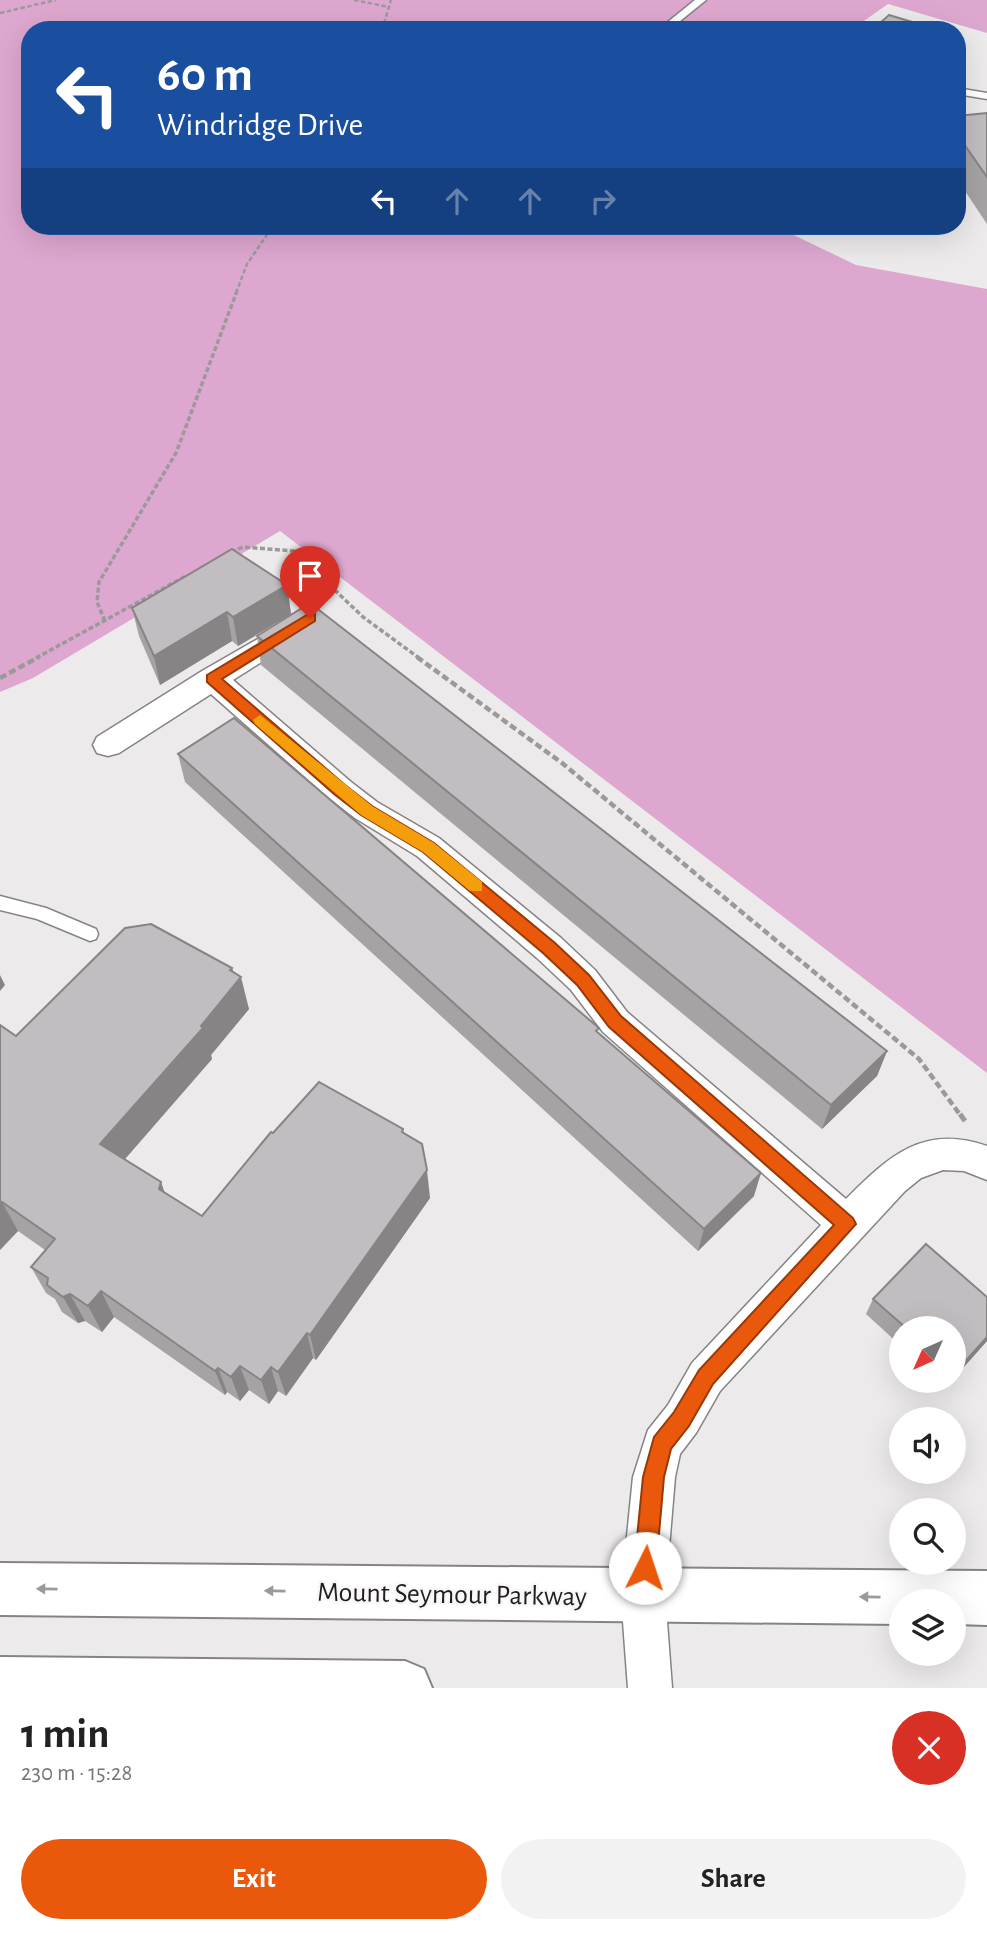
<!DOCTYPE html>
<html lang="en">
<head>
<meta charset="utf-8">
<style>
  body { margin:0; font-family:"Alegreya Sans",sans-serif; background:#f2f2f2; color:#222; height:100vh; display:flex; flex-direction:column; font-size:26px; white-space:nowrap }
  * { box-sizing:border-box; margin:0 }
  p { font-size:23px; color:#767676 }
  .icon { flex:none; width:38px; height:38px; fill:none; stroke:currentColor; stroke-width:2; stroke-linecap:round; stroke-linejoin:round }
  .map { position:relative; height:1688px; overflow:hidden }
  .side { display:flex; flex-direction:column; background:#fff; flex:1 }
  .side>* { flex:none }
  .banner { position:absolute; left:21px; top:21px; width:945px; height:214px; border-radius:28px; box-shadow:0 7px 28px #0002; background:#1a4fa0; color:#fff; overflow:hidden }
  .needle { width:46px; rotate:225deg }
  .buttons { position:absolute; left:889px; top:1316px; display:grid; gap:14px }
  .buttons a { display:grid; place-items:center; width:77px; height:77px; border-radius:50%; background:#fff; box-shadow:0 7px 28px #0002; font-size:35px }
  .pin { position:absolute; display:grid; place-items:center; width:60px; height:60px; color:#fff; margin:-72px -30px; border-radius:50% 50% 50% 0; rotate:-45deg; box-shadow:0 0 7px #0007 }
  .pin .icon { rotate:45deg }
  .me { position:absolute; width:77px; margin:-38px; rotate:4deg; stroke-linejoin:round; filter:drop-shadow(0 0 5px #0008) }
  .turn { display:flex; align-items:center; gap:24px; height:147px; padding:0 21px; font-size:32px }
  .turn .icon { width:91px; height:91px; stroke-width:2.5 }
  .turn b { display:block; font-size:49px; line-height:60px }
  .lanes { display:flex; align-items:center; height:66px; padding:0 21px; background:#0003; justify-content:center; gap:35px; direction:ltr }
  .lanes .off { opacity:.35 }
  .round { display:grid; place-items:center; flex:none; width:74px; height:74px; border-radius:37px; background:#f2f2f2 }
  .head { display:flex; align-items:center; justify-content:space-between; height:119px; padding:0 21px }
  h1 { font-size:42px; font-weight:700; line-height:52px }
  .button { display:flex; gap:14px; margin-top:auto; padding:14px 21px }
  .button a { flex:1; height:80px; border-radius:42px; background:#ea580c; color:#fff; font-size:28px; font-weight:700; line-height:80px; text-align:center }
  .button a+a { background:#f2f2f2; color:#222 }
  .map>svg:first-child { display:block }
  .forest { fill:#dea7cf }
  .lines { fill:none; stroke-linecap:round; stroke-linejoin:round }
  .lane-casing { stroke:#868385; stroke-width:3 }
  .street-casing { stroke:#868385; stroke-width:3 }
  .secondary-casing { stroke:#868385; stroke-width:4 }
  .path-far3 { stroke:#9b999a; stroke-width:2.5; stroke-dasharray:4.5 2.5; stroke-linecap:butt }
  .path-far2 { stroke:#9b999a; stroke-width:3.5; stroke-dasharray:5 2.5; stroke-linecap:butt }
  .path-far1 { stroke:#9b999a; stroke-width:4.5; stroke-dasharray:7 3.5; stroke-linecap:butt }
  .path { stroke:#9b999a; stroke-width:5; stroke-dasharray:9 4.5; stroke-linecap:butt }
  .lane { fill:#fff; fill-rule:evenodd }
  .street { fill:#fff; fill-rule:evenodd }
  .secondary { fill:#fff; fill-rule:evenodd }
  .wall { fill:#a6a3a5 }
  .shaded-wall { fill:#878486 }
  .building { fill:#c1bdc0; stroke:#878486; stroke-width:2 }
  .oneway { fill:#9b9a9a }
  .route { fill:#ea580c; stroke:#983908; stroke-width:2 }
  .slow { fill:#f59e0b }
  .labels { text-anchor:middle; stroke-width:5; stroke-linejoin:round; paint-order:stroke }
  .near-street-label { font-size:28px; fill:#201f1f; stroke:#faf7f9 }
</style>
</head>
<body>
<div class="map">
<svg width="987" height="1688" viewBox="0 0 987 1688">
  <rect width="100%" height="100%" fill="#edeaec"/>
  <path class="forest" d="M0 0H987V33L888 4 851 30H30V226H775L856 265 987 289V1073L280 531 33 678 0 692Z"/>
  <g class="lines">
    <defs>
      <path id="lane" d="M695 0H706L669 30H658Z
        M957 88 987 93V99L957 94Z
        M0 896 46 908 96 929 98 934 96 939 90 941 37 919 0 910Z"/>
      <path id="street" d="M296 617 306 620 310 627 306 634 233 680 351 782 377 802 439 838 561 938 595 970 627 1012 846 1199C889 1156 923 1124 987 1146V1180L964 1171 943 1170 921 1178 905 1191 720 1391 696 1433 680 1454 675 1477 665 1595 672 1688H628L621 1595 633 1477 648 1430 668 1405 692 1363 821 1225 603 1032 571 990 537 958 417 856 355 818 329 798 211 694 119 753 108 756 97 753 93 745 97 737 202 671Z"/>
      <path id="secondary" d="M0 1563 987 1571V1625L954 1624V1601H901V1624L0 1615Z
        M0 1657 405 1661 424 1669 432 1688H0Z"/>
    </defs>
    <use href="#lane" class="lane-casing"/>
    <use href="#street" class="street-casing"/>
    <use href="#secondary" class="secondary-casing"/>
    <path class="path-far3" d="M354 0 389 7
      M0 13 56 0
      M382 30 391 0
      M236 293 247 264 273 226"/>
    <path class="path-far2" d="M231 552 243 547 294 551 363 617 419 658
      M105 621 97 602 99 582 176 453 237 291
      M36 658 186 576"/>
    <path class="path-far1" d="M417 657 562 763 919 1059 961 1116
      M0 678 39 657"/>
    <path class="path" d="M960 1114 965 1121"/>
    <use href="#lane" class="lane"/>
    <use href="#street" class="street"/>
    <use href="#secondary" class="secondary"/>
  </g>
  <path class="wall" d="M987 113V224L957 179V116Z
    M287 585 291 614 238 646 232 641 160 685 139 636 132 608Z
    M257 636 887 1051 877 1076 822 1129 261 665Z
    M178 754 754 1196 698 1251 185 782Z
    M232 968 249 1009 211 1055 212 1059 124 1160 161 1182 164 1193 202 1216 273 1133 403 1129 404 1133 430 1198 316 1360 313 1358 286 1396 278 1391 269 1404 249 1390 240 1401 227 1392 225 1395 114 1317 102 1332 85 1321 78 1323 62 1312 55 1299 46 1293 31 1267 45 1250 18 1231 0 1250V1025L16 1036Z
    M987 1297V1341L954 1378V1328H901V1346L866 1314 873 1299Z
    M940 1381H951L946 1386Z"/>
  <path class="shaded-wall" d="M287 585 291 614 238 646 233 617Z
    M227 612 232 641 160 685 154 656Z
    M232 968 236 984 241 977 249 1009 211 1055 212 1059 112 1174 100 1144 201 1026Z
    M0 975 5 985 0 991Z
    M887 1051 877 1076 822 1129 831 1105Z
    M427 1170 430 1198 316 1360 310 1335Z
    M761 1173 754 1196 698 1251 704 1229Z
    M161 1182 171 1211 159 1189Z
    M2 1202 18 1231 0 1250V1204Z
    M101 1291 114 1317 102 1332 88 1306Z
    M70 1294 85 1321 78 1323 63 1297Z
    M307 1333 313 1358 286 1396 278 1372Z
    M987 1337V1341L954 1378V1375Z
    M240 1366 249 1390 240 1401 231 1377Z
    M271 1367 278 1391 269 1404 261 1380Z
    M218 1368 227 1392 225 1395 215 1371Z"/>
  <path class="building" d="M889 15 929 27 926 30H872Z
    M987 113V177L957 134V116Z
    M232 549 287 585 233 617 227 612 154 656 132 608Z
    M310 603 887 1051 831 1105 257 636Z
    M234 718 599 1028 596 1031 761 1173 704 1229 178 754Z
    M151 924 232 968 230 970 241 977 201 1026 203 1028 100 1144 161 1182 159 1189 202 1216 271 1132 273 1133 319 1082 403 1129 402 1132 422 1144 427 1170 310 1335 307 1333 278 1372 271 1367 261 1380 240 1366 231 1377 218 1368 215 1371 101 1291 88 1306 70 1294 63 1297 47 1285 48 1278 31 1267 55 1239 2 1202 0 1204V1025L16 1036 125 928Z
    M926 1244 987 1297V1337L955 1373 954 1372V1328H906L873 1299Z"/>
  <defs><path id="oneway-solid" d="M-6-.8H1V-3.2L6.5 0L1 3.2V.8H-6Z" transform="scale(1.75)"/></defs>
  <g class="oneway">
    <use href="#oneway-solid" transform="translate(47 1589) rotate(-179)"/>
    <use href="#oneway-solid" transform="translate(275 1591) rotate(-179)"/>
    <use href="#oneway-solid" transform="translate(870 1597) rotate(-179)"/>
  </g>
  <path class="route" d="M310 613 315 614V621L222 679 345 785 372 806 434 843 555 943 589 975 621 1016 853 1218 856 1224 713 1384 689 1426 671 1449 664 1477 656 1568 653 1576 645 1579 637 1576 634 1568 643 1477 654 1437 674 1412 699 1370 834 1225 609 1027 577 985 543 953 423 852 361 815 334 794 207 682V675Z"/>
  <path class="slow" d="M260 715 372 806 434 843 482 882V891H470L423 852 361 815 255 724 253 720Z"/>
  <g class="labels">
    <g class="near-street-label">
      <text transform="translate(452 1593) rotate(1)" y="10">Mount Seymour Parkway</text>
    </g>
  </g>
</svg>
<div class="buttons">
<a><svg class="needle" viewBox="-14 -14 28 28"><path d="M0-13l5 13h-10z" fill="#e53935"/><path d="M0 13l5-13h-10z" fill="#767676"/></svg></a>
<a><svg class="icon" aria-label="sound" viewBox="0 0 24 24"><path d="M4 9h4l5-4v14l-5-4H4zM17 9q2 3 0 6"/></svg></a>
<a><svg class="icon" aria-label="search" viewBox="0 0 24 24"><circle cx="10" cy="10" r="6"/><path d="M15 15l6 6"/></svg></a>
<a><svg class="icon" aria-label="layers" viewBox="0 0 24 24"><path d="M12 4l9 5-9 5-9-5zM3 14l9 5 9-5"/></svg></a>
</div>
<div class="pin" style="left:310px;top:618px;background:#d93025"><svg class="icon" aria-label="arrive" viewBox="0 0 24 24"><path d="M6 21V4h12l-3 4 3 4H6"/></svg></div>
<svg class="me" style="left:645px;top:1568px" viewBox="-20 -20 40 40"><circle r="19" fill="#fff"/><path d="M0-13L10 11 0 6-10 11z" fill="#ea580c"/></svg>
<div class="banner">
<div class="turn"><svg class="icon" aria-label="left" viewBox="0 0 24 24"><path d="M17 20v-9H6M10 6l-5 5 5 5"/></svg><div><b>60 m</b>Windridge Drive</div></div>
<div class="lanes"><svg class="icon" aria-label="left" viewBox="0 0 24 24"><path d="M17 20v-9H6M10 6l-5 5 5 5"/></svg><svg class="icon off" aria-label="ahead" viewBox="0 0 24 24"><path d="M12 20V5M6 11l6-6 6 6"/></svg><svg class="icon off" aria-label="ahead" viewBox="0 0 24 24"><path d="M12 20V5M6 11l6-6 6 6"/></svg><svg class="icon off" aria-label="right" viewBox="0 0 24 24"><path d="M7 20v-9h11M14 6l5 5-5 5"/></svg></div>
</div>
</div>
<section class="side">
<div class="head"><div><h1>1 min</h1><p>230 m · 15:28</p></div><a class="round" style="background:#d93025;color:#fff"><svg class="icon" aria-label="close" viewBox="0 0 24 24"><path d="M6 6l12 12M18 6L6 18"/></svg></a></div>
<div class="button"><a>Exit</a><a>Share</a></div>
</section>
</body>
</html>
